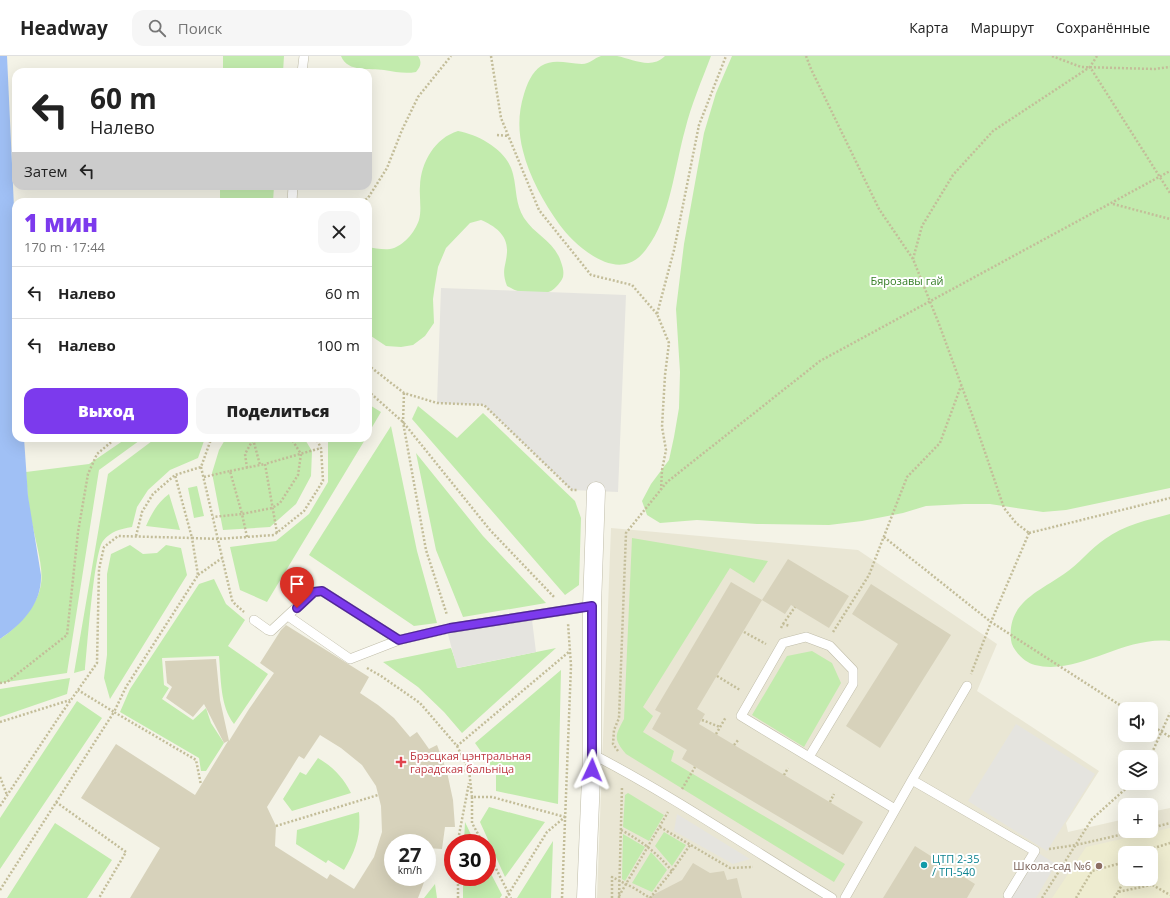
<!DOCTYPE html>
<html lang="ru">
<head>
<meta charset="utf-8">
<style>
  body { margin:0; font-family:"Open Sans",sans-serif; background:#f6f6f6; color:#222; height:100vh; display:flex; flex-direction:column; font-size:15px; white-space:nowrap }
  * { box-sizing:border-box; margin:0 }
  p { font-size:13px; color:#767676 }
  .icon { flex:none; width:22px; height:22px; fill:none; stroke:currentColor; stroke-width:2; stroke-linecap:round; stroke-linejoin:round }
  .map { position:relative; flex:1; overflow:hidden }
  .sheet { position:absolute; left:12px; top:142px; width:360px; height:244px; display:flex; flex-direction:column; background:#fff; border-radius:12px; box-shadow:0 4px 16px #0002 }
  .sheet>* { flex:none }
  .guide { position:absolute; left:12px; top:12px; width:360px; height:122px; border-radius:12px; box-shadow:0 4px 16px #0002; background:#fff; color:#222; overflow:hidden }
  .fabs { position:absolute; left:1118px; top:646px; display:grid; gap:8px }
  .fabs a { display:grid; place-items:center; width:40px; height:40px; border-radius:8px; background:#fff; box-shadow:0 4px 16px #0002; font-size:20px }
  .speed { position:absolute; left:384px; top:778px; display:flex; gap:8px; font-size:20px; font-weight:700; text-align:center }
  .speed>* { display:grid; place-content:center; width:52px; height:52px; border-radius:50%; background:#fff; box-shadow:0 4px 16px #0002; line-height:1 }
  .speed small { font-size:10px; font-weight:400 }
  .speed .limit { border:6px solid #d22; background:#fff; color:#111 }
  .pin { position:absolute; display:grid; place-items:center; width:34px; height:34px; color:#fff; margin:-41px -17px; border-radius:50% 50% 50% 0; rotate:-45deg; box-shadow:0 0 4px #0007 }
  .pin .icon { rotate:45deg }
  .me { position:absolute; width:44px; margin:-22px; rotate:2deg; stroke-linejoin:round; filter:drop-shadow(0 0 3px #0008) }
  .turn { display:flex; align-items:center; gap:14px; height:84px; padding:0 12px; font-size:18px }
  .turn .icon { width:52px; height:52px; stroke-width:2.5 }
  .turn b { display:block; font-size:28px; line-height:34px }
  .then { display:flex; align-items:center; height:38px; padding:0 12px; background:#0003; gap:8px; font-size:15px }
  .round { display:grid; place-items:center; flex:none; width:42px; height:42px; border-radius:12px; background:#f6f6f6 }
  .headline { display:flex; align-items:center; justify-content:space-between; height:68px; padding:0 12px }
  h1 { font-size:24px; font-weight:800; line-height:30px; color:#7c3aed }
  .button { display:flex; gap:8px; margin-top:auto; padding:8px 12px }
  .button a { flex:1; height:46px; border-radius:12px; background:#7c3aed; color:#fff; font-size:16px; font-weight:800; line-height:46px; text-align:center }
  .button a+a { background:#f6f6f6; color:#222 }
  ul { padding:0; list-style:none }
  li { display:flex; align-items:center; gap:12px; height:52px; padding:0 12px; border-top:1px solid #e0e0e0 }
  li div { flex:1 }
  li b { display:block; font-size:15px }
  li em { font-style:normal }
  header { display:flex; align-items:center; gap:24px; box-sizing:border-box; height:56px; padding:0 20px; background:#fff; border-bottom:1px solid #e0e0e0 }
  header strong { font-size:19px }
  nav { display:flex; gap:22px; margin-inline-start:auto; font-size:14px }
  .search { width:280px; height:36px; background:#f6f6f6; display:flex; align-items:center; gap:10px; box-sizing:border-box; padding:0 14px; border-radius:12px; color:#767676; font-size:15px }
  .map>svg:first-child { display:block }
  .residential { fill:#e9e6d4; fill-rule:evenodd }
  .education { fill:#eeecd0; fill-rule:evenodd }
  .green { fill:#c2ebad }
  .parking { fill:#e5e4df }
  .water { fill:#a0c0f5 }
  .building { fill:#d7d2bb; fill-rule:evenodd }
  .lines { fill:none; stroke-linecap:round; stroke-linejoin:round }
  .lane-casing { stroke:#c0bda9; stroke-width:10 }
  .street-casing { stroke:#c0bda9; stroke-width:19 }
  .path { stroke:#c3bd99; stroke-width:2.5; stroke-dasharray:2 2; stroke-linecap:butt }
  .lane { stroke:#fff; stroke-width:9 }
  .street { stroke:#fff; stroke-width:18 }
  .route-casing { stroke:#51269a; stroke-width:10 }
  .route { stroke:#7c3aed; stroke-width:7 }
  .health-dot { fill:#e0444e; stroke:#fff; stroke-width:1.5 }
  .culture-dot { fill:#0f9aa8; stroke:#fff; stroke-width:1.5 }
  .education-dot { fill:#8d6e63; stroke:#fff; stroke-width:1.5 }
  .labels { text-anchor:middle; stroke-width:4; stroke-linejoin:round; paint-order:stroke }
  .park-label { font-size:11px; fill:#347d25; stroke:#fff }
  .health-label { font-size:11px; fill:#be3a42; stroke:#fff; text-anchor:start }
  .culture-label { font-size:11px; fill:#0d838f; stroke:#fff; text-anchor:start }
  .education-label { font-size:11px; fill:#785e54; stroke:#fff; text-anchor:end }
</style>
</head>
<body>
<header>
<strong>Headway</strong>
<div class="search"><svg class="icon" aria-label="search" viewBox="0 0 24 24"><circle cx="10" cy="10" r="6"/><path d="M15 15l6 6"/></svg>Поиск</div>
<nav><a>Карта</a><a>Маршрут</a><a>Сохранённые</a></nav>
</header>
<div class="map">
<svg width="1170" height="842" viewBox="0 0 1170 842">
  <rect width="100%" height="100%" fill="#f4f3e7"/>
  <path class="residential" d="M611 472 858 494 997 588 977 635 1099 715 1066 767 1068 776 1125 763V775H1151V756L1170 752V842H597ZM1125 797H1151V823H1125Z"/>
  <path class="education" d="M1170 772V842H1052L1086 791ZM1125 797H1151V823H1125Z"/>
  <path class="green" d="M223 0H284L283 16H223Z
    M341 0H418C422 6 421 10 416 16 405 18 396 16 384 14 370 12 348 17 341 0Z
    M601 0C606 0 612 0 617 0 633 3 651 14 665 0H711C702 24 691 49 685 74 675 109 670 163 647 192 643 198 636 205 629 207 604 216 572 186 559 168 544 147 529 120 523 95 518 76 518 57 524 38 527 28 532 16 541 10 554 2 568 8 582 8 590 8 594 2 601 0Z
    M732 0H1170V432L1066 454 1043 456 990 448H964L926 450 903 457 862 465 829 469 757 468 697 464 660 467 647 459 642 445 651 428 669 404 674 381 679 352 680 316 676 253 684 188 704 77 716 37Z
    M458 75C480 79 508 95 513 118 517 134 515 147 524 162 535 179 555 186 561 206 563 212 564 215 563 221 561 226 556 232 551 235 545 238 528 237 521 236 516 235 511 232 507 230 501 214 506 211 507 196 508 179 495 170 481 164L470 167 446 192 438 211 435 229 433 243 434 267 425 280 413 289 401 291 386 290 368 278V191C374 192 383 194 390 193 403 191 415 176 419 164 422 153 419 141 420 130 421 106 435 82 458 75Z
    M220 130H274L273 146H220Z
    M368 348 381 356 368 378Z
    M418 350 457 382 483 357 575 445 581 462 579 529 565 539 412 363Z
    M391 370 417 495 437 567 414 570 309 499Z
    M127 382H143L99 414 67 617 0 627V583C17 572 38 550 41 528 44 511 34 480 31 462 28 447 27 432 26 416L89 408Z
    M156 382H205L198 402 170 414 148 434 137 451 132 471C120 473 111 475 103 485 94 495 87 595 85 614L74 617 108 418Z
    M226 382H304L312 395 311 420 296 448 270 471 223 474 212 417 219 394Z
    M326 382H366L267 546 240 534 230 491 276 485 309 458 328 426V386Z
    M416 397 483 480 546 547 463 561 436 494Z
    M197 430 204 460 194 462 188 432Z
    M169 438 180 474 146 470C152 457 157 447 169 438Z
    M1170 458V585C1123 580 1078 620 1035 609 1025 607 1012 594 1011 584 1007 547 1038 536 1064 518 1079 508 1090 493 1105 483 1124 469 1148 464 1170 458Z
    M632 482 768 505 754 527 730 512 643 651 653 660 643 676 674 695 671 705 845 808 834 826 626 698C613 682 615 680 624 663Z
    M130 489 143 498 157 497 166 489 181 492 187 519 110 643 104 622 107 599V518L111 498Z
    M214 523 226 548 245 564 228 590 268 618 234 668C220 650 221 622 219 600L162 602 164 629 169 632 162 643 193 664 206 652 211 667 224 687 206 715H201L199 702 120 656 130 633 199 528Z
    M451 592 458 612 556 592 462 677 444 656 418 631 383 606Z
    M812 595 832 607 841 627 804 691 752 659 787 600Z
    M561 614 558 748 496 735V717L475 687Z
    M70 622 67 638 0 661V633Z
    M77 645 102 662 0 813V762Z
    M318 702C333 711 343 721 351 737L292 755 283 743 300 716 306 719Z
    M628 737 664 759 649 785 623 771 625 739Z
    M489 751 545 766 505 821 480 766Z
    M359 756C361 779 356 794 344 814L328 804 326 807 296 788 297 774Z
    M465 766 475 787H464Z
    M55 767 112 804 87 842H7Z
    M664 776 686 789 672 810 655 790Z
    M623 778 645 791 625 825 622 823Z
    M553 785 551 842H517Z
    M651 796 667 814 652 836 632 827Z
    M487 810 502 839 500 842H463V821H487Z
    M435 828 437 842H424Z"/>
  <path class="parking" d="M441 232 626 239 618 436 572 434 484 349 437 347Z
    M531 556 536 596 457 612 446 571Z
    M1016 668 1095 718 1047 795 968 745Z
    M677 758 750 803 733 808 674 775Z
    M1035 795 1056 808 1036 842H1006Z"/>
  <path class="water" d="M0 0H7L16 195V382H24L28 440 41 519C42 547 23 568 0 583Z"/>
  <path class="building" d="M788 503 849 540 829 572 791 549 785 558 762 544Z
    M731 526 762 544 697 653 705 658 699 668 863 766 843 799 682 703 687 694 652 673 661 657 655 654Z
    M871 528 951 579 880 692 846 670 898 588 852 558Z
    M286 569 369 621 360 637 378 649 394 662 410 681 417 676 429 693 437 689 447 716 453 744 455 771H445L442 793 427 792V787H393V821H426L418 842H130L160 792 81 742 116 688 195 739 228 685 224 687 204 648 193 661 166 642 172 631 167 627 165 605 216 603 220 644 229 685 249 653 274 617 260 607 281 574ZM320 679 341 692 362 709 376 730 381 750 382 776 374 801 354 833 330 818 327 823 275 790 276 770 267 751 299 700 304 703Z
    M915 790 975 828 967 842H883Z
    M693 807 710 817 724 815 727 824 737 822 742 842H647L682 824Z"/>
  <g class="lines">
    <defs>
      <path id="lane" d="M302 16 304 0
        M292 146 293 130
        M288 560 350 603 399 584
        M254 564 268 574 271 575 313 536 322 535 399 584 451 572 592 550
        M592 698C675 741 752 794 832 842
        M809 701 853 628V614L830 590 806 581 783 587 741 660 895 753
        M912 724 1035 795 1008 839
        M845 842 912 724 967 630"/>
      <path id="street" d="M586 842 592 698V550L596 435"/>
    </defs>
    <use href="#lane" class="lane-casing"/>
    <use href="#street" class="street-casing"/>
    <path class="path" d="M491 0 501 62 539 154 591 219 632 229 657 258
      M806 0 811 13 879 153 913 203 939 268 973 361 1004 452 1016 467 1029 477
      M1052 0 1081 11 1155 13 1170 11
      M1097 0 1090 11 1170 137
      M497 79 509 80
      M362 146 368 142 387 112 402 74 418 41 451 0
      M1113 148 1170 163
      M913 203 922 170 953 119 993 75 1090 11
      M368 309 404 337 437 347 484 349 572 434H578
      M368 335 403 366 490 474 554 541
      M404 337 403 366 426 494 447 559
      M213 382 210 386 201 411 175 419 192 482 218 483 274 479 304 455 323 425 321 392 316 382
      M253 383 260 409
      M201 411 232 544 235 548 244 556
      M247 412 245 398 254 382
      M230 415 265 408
      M204 421 230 415 242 458 213 461
      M661 434 662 414 666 394 662 371 665 319 669 287 657 258 674 194 699 69 726 0
      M277 477 265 408 321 392
      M1029 477 991 566 1126 653
      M1029 477 1170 442
      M136 480 142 456 153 438 175 419
      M247 481 242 458 272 452 280 447 298 419 301 398 291 382
      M884 481 991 566 971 618
      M198 519 222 502
      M783 568 795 551
      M781 572 783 568 790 570
      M744 576 766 588
      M833 576 869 519 907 421 940 387 961 330
      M367 612 381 620 420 647 457 690 570 595
      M717 620 740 634
      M0 627 7 626 67 579 78 476 88 418 97 398 116 382
      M702 664 720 671
      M0 666 70 644
      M1151 669 1170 681
      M716 678 726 661
      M734 689 739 683
      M457 690 469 714 472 741H492L565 761
      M618 695 613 688 614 674 619 662 626 477 667 426 820 305 1170 115
      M1150 701 1170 657
      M447 716 469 714
      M784 719 788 712
      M0 721 7 739
      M682 733 695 711
      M472 741V767L483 787
      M56 746 126 796 99 842
      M830 746 834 738
      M0 750 61 658 97 607 99 513 104 491 118 480 192 482 198 519 126 631 114 656 196 704 201 729
      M276 770 378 739
      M660 771 730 812 753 811
      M1151 772 1170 767
      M621 774C642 785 657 797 672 815
      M459 787V779L469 727
      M1049 793 1076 789 1137 775
      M487 795 511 842
      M1138 797 1170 787
      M1142 823 1170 839
      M0 834 114 656 78 634
      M1118 836 1125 823
      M619 840 668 756
      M458 842V821
      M506 842 547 776 565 761
      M562 842 571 610 568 567
      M612 842V821L634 832 650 842
      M619 842 622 731
      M650 842 672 815 690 789
      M1042 842 1092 763 1132 727
      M1076 842 1092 815 1125 806
      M1114 842 1118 836 1151 829"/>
    <use href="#lane" class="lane"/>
    <use href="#street" class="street"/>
  </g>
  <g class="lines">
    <defs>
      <path id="route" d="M297 552 314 536 322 535 399 584 450 572 592 550V714"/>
    </defs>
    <use href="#route" class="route-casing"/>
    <use href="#route" class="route"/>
  </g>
  <path class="health-dot" d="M399 700h4v4h4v4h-4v4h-4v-4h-4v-4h4z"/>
  <circle class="culture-dot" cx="924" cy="809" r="4"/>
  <circle class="education-dot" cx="1099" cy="810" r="4"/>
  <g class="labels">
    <g class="park-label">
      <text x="907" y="229">Бярозавы гай</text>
    </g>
    <g class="health-label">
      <text x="410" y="704">Брэсцкая цэнтральная<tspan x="410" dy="13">гарадская бальніца</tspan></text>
    </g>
    <g class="culture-label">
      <text x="932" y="807">ЦТП 2-35<tspan x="932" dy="13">/ ТП-540</tspan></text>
    </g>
    <g class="education-label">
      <text x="1091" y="814">Школа-сад №6</text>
    </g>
  </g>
</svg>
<div class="fabs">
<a><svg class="icon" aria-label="sound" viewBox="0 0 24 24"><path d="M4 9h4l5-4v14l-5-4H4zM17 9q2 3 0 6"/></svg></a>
<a><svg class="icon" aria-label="layers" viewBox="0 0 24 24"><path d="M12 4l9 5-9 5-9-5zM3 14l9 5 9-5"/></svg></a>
<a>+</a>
<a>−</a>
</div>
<div class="speed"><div>27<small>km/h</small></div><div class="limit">30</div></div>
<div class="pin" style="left:297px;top:552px;background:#d93025"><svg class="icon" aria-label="arrive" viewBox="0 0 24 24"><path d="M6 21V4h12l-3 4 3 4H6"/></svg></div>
<svg class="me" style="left:592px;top:714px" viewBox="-20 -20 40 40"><path d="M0-17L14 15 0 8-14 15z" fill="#7c3aed" stroke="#fff" stroke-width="4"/></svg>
<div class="guide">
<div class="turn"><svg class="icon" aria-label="left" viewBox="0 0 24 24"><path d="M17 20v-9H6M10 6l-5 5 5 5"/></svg><div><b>60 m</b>Налево</div></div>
<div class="then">Затем<svg class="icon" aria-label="left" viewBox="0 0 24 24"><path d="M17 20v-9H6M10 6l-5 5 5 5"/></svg></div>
</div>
<section class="sheet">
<div class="headline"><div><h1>1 мин</h1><p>170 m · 17:44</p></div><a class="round"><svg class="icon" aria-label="close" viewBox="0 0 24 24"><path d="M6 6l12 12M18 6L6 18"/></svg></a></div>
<ul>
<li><svg class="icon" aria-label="left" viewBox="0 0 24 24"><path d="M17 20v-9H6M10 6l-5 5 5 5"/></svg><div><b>Налево</b></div><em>60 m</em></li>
<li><svg class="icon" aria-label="left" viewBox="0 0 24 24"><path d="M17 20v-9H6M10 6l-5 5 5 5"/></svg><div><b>Налево</b></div><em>100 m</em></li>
</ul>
<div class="button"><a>Выход</a><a>Поделиться</a></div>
</section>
</div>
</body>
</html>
